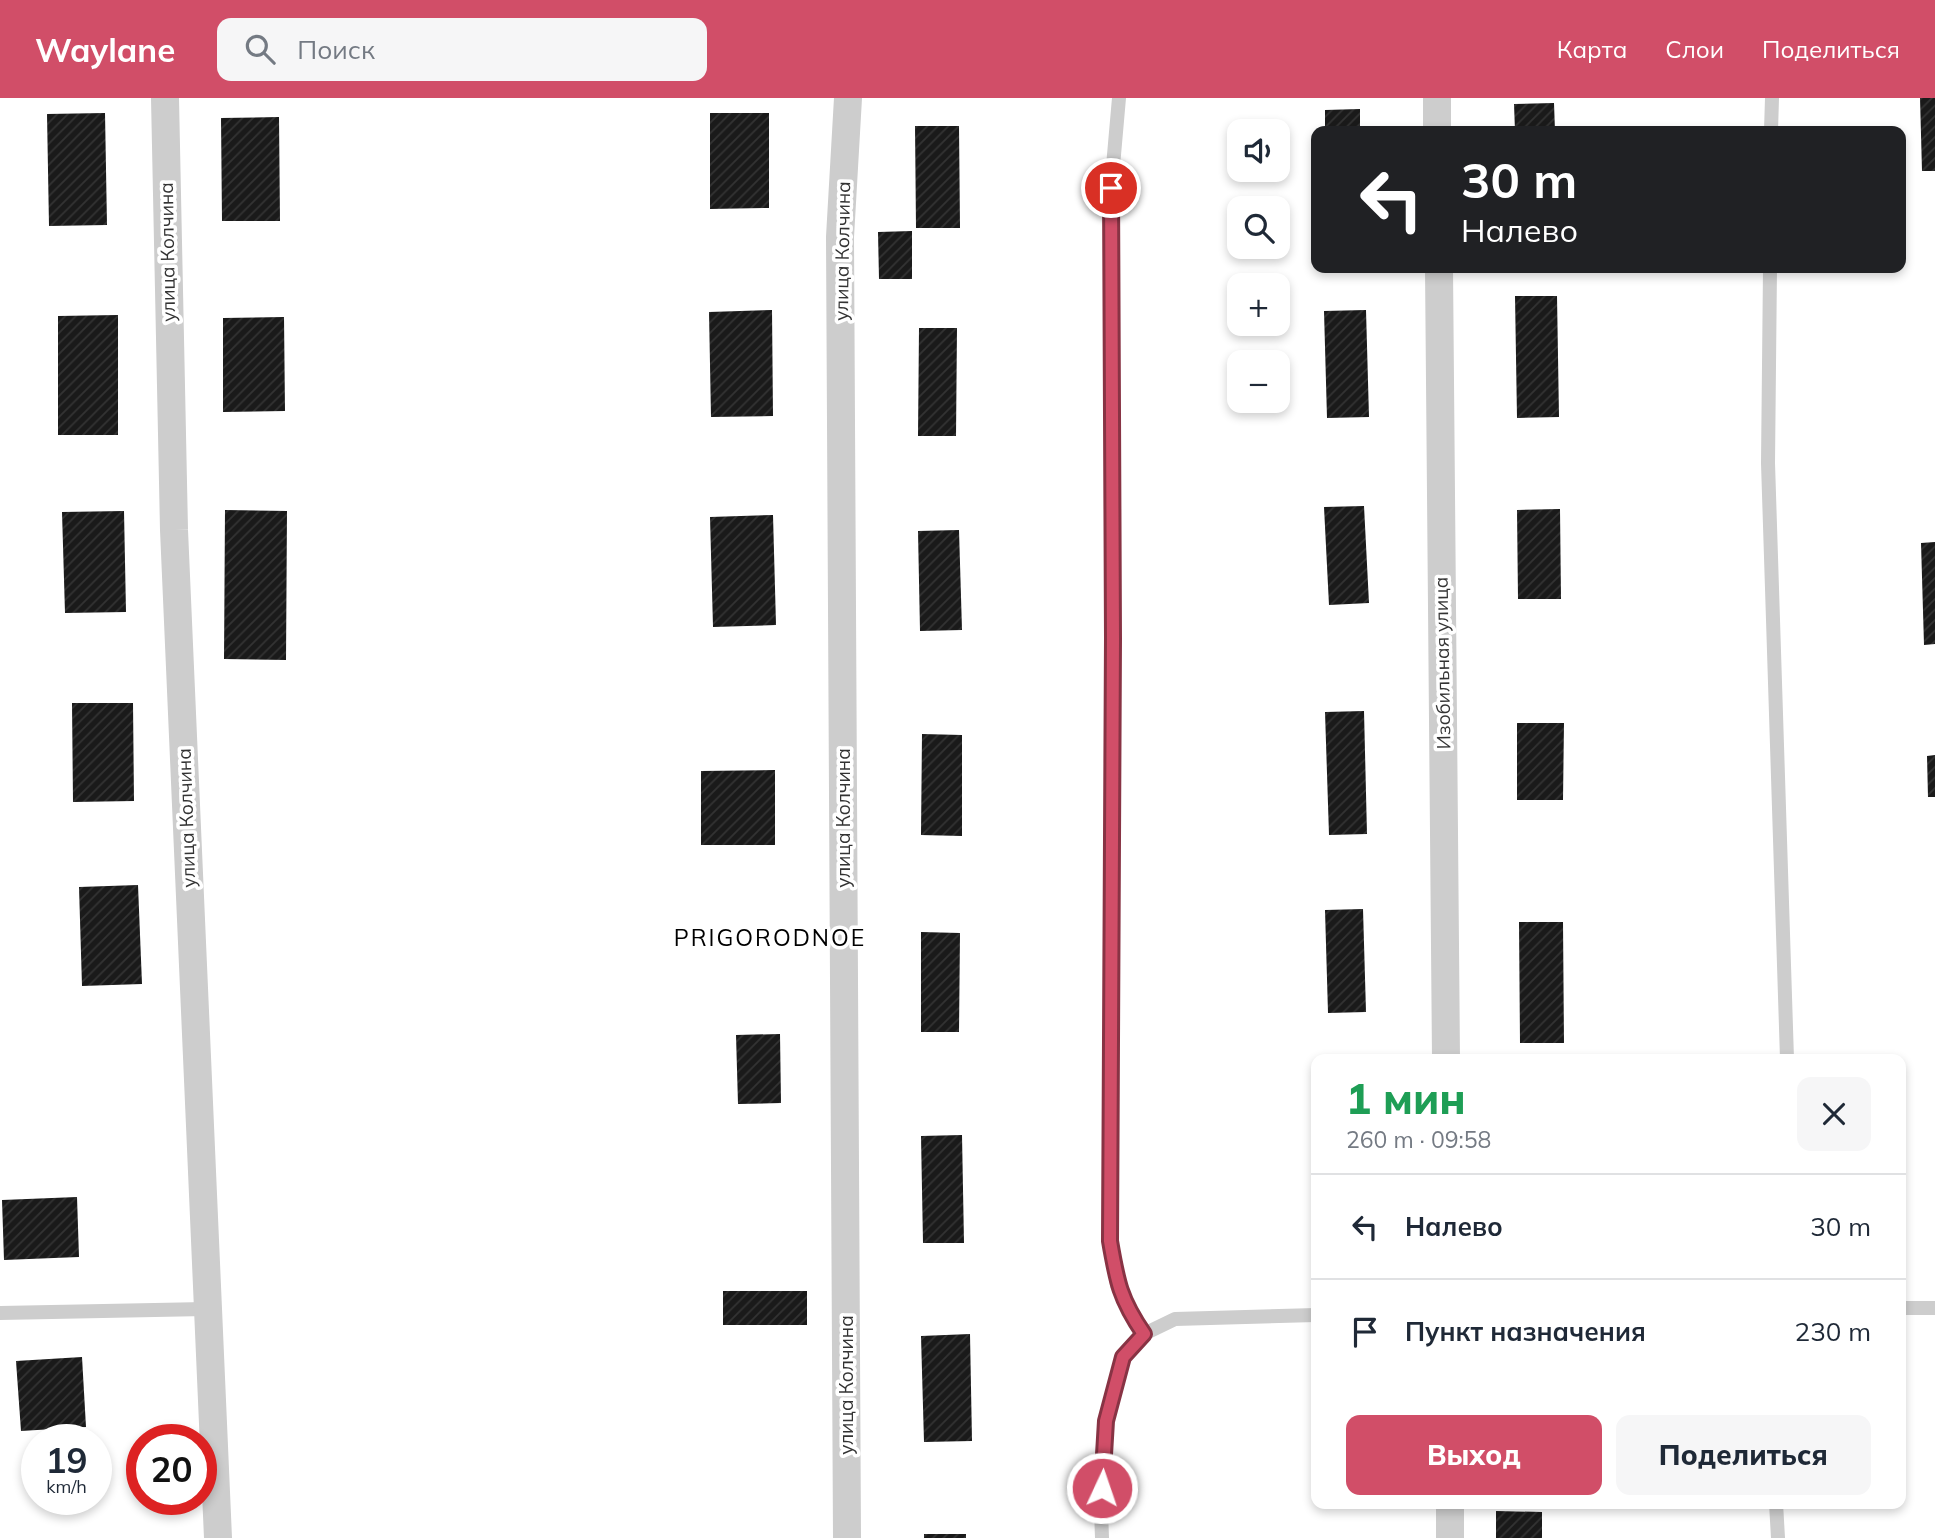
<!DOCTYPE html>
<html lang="ru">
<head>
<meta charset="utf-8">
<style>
  body { margin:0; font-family:Mulish,sans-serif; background:#f6f6f7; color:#1f2937; height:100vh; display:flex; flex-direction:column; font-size:26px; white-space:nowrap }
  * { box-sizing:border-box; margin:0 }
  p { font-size:23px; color:#747a83 }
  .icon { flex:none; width:38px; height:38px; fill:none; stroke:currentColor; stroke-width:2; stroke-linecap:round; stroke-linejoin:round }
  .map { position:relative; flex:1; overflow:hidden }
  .details { position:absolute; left:1311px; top:956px; width:595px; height:455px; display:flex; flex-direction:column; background:#fff; border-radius:14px; box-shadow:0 4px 10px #0003 }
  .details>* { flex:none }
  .top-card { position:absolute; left:1311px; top:28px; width:595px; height:147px; border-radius:14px; box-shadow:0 4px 10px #0003; background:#202124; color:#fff; overflow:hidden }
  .controls { position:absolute; left:1227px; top:21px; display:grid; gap:14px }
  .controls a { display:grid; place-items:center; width:63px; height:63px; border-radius:14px; background:#fff; box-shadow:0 4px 10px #0003; font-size:35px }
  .speed { position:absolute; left:21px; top:1326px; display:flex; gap:14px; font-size:35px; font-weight:700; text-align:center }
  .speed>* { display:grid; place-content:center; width:91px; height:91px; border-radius:50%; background:#fff; box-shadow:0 4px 10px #0003; line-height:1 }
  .speed small { font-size:18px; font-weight:400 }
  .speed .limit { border:10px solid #d22; background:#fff; color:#111 }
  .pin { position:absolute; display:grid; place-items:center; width:60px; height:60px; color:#fff; margin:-30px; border:4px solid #fff; border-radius:50%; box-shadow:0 2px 7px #0007 }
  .me { position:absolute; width:77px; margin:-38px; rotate:3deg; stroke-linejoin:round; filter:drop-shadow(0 0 5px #0008) }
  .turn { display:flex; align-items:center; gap:24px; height:147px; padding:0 35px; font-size:32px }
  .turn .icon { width:91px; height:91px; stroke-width:2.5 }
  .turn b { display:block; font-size:49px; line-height:60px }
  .round { display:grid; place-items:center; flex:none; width:74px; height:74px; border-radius:14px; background:#f6f6f7 }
  .summary { display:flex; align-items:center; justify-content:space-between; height:119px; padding:0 35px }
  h1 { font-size:42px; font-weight:800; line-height:52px; color:#1e9e55 }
  .primary-button { display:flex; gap:14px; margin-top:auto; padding:14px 35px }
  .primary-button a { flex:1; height:80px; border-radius:14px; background:#d14e68; color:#fff; font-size:28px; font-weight:800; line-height:80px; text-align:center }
  .primary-button a+a { background:#f6f6f7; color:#1f2937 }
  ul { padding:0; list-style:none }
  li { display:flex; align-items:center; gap:21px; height:105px; padding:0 35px; border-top:2px solid #e0e1e3 }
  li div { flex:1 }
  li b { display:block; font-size:26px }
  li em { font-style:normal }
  header { display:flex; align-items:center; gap:42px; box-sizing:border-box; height:98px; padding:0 35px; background:#d14e68; color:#fff }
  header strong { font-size:33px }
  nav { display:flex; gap:38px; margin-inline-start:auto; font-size:24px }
  .search { width:490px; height:63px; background:#f6f6f7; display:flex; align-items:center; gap:18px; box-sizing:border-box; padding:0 24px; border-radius:14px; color:#747a83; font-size:26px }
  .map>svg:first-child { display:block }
  .building { fill:url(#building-hatch) }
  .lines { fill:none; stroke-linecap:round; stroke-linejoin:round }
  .lane { stroke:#cdcdcd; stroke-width:14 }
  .street { stroke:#cdcdcd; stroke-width:28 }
  .route-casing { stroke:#834; stroke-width:18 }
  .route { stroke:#d14e68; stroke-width:12 }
  .labels { text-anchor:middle; stroke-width:7; stroke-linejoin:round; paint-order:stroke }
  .street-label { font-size:19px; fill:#333; stroke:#fff }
  .quarter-label { font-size:23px; letter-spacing:2px; fill:#000; stroke:#fff }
</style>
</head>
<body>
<header>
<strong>Waylane</strong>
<div class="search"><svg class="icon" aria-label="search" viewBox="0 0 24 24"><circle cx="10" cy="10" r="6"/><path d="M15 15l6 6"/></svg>Поиск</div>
<nav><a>Карта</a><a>Слои</a><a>Поделиться</a></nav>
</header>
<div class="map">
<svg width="1935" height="1440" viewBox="0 0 1935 1440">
  <defs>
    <pattern id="building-hatch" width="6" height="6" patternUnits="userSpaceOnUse" patternTransform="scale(1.75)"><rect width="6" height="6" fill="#1a1a1a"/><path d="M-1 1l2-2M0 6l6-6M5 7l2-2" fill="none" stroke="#333"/></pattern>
  </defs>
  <rect width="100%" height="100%" fill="#fff"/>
  <path class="building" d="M1920 0H1935V73H1922Z
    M1554 5 1555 33H1515L1514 6Z
    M1360 11V33H1325V12Z
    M105 15 107 127 49 128 47 16Z
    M710 15H769V110L710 111Z
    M279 19 280 123H222L221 20Z
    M915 28H959L960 130H916Z
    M912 133V181H879L878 134Z
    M1515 198H1557L1559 319 1517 320Z
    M772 212 773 318 711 319 709 214Z
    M1366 212 1369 319 1327 320 1324 213Z
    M118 217V337H58V218Z
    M284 219 285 313 223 314V220Z
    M919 230H957L956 338H918Z
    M1364 408 1369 505 1329 507 1324 409Z
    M1560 411 1561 501H1518L1517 412Z
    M225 412 287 413 286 562 224 561Z
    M124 413 126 514 65 515 62 414Z
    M773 417 776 527 713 529 710 419Z
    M959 432 962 532 920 533 918 433Z
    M1935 444V546L1924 547 1921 445Z
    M72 605H133L134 703 73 704Z
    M1364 613 1367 736 1329 737 1325 614Z
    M1517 625H1564L1563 702H1517Z
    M922 636 962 637V738L921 737Z
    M1935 657V699H1928L1927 658Z
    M775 672V747H701V673Z
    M138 787 142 886 82 888 79 789Z
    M1363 811 1366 914 1328 915 1325 812Z
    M1519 824H1563L1564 945H1520Z
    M921 834 960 835 959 934H921Z
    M780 936 781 1005 738 1006 736 937Z
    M962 1037 964 1145H923L921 1038Z
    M77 1099 79 1159 4 1162 2 1102Z
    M723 1193H807V1227H723Z
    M970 1236 972 1343 924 1344 921 1238Z
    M82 1259 86 1329 21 1333 16 1263Z
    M1496 1413 1542 1414V1440H1496Z
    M924 1436H966V1440H924Z"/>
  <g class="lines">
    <path class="lane" d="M1119 0 1111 91 1113 540 1110 891V1143L1117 1187 1129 1214 1144 1236
      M1771 33 1772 0
      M1770 170 1768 365 1787 961
      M1900 1210H1935
      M0 1215 206 1211
      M1776 1405 1778 1440
      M1102 1440 1101 1412 1106 1323 1123 1259 1144 1236 1175 1221 1316 1217"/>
    <path class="street" d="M165 0 174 432 218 1440
      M1437 0V33
      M1439 170 1446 961
      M1450 1405V1440
      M847 1440 840 139 848 0"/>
  </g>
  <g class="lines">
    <defs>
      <path id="route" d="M1102 1390 1106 1323 1123 1259 1144 1236C1120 1201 1117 1184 1110 1143L1113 540 1111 90"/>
    </defs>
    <use href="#route" class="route-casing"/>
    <use href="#route" class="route"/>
  </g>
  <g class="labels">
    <g class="street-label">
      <text transform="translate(842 153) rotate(-89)" y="7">улица Колчина</text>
      <text transform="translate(167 154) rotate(-91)" y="7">улица Колчина</text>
      <text transform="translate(1442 565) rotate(-91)" y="7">Изобильная улица</text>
      <text transform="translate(186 720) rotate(-92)" y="7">улица Колчина</text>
      <text transform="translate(843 720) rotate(-90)" y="7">улица Колчина</text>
      <text transform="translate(846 1287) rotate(-90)" y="7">улица Колчина</text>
    </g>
    <g class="quarter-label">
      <text x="770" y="848">PRIGORODNOE</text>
    </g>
  </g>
</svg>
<div class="controls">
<a><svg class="icon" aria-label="sound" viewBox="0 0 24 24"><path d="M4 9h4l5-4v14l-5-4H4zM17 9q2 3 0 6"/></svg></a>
<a><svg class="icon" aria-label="search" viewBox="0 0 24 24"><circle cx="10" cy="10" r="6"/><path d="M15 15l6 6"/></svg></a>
<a>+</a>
<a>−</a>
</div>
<div class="speed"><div>19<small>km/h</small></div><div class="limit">20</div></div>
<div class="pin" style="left:1111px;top:90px;background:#d93025"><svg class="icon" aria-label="arrive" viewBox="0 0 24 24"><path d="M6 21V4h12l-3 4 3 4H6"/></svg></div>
<svg class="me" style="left:1102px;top:1390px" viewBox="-20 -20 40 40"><circle r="17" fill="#d14e68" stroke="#fff" stroke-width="3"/><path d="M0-11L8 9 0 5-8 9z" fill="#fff"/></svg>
<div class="top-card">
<div class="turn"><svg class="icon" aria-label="left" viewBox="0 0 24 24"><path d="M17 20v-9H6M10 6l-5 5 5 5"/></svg><div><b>30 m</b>Налево</div></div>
</div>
<section class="details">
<div class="summary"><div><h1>1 мин</h1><p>260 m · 09:58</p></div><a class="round"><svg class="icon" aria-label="close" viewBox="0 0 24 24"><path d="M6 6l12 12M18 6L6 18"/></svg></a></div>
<ul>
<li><svg class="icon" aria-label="left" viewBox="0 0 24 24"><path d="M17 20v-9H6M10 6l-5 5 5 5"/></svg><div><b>Налево</b></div><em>30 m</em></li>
<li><svg class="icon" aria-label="arrive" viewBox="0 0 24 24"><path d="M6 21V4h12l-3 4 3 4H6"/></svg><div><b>Пункт назначения</b></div><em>230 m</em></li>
</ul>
<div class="primary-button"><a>Выход</a><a>Поделиться</a></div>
</section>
</div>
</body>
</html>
